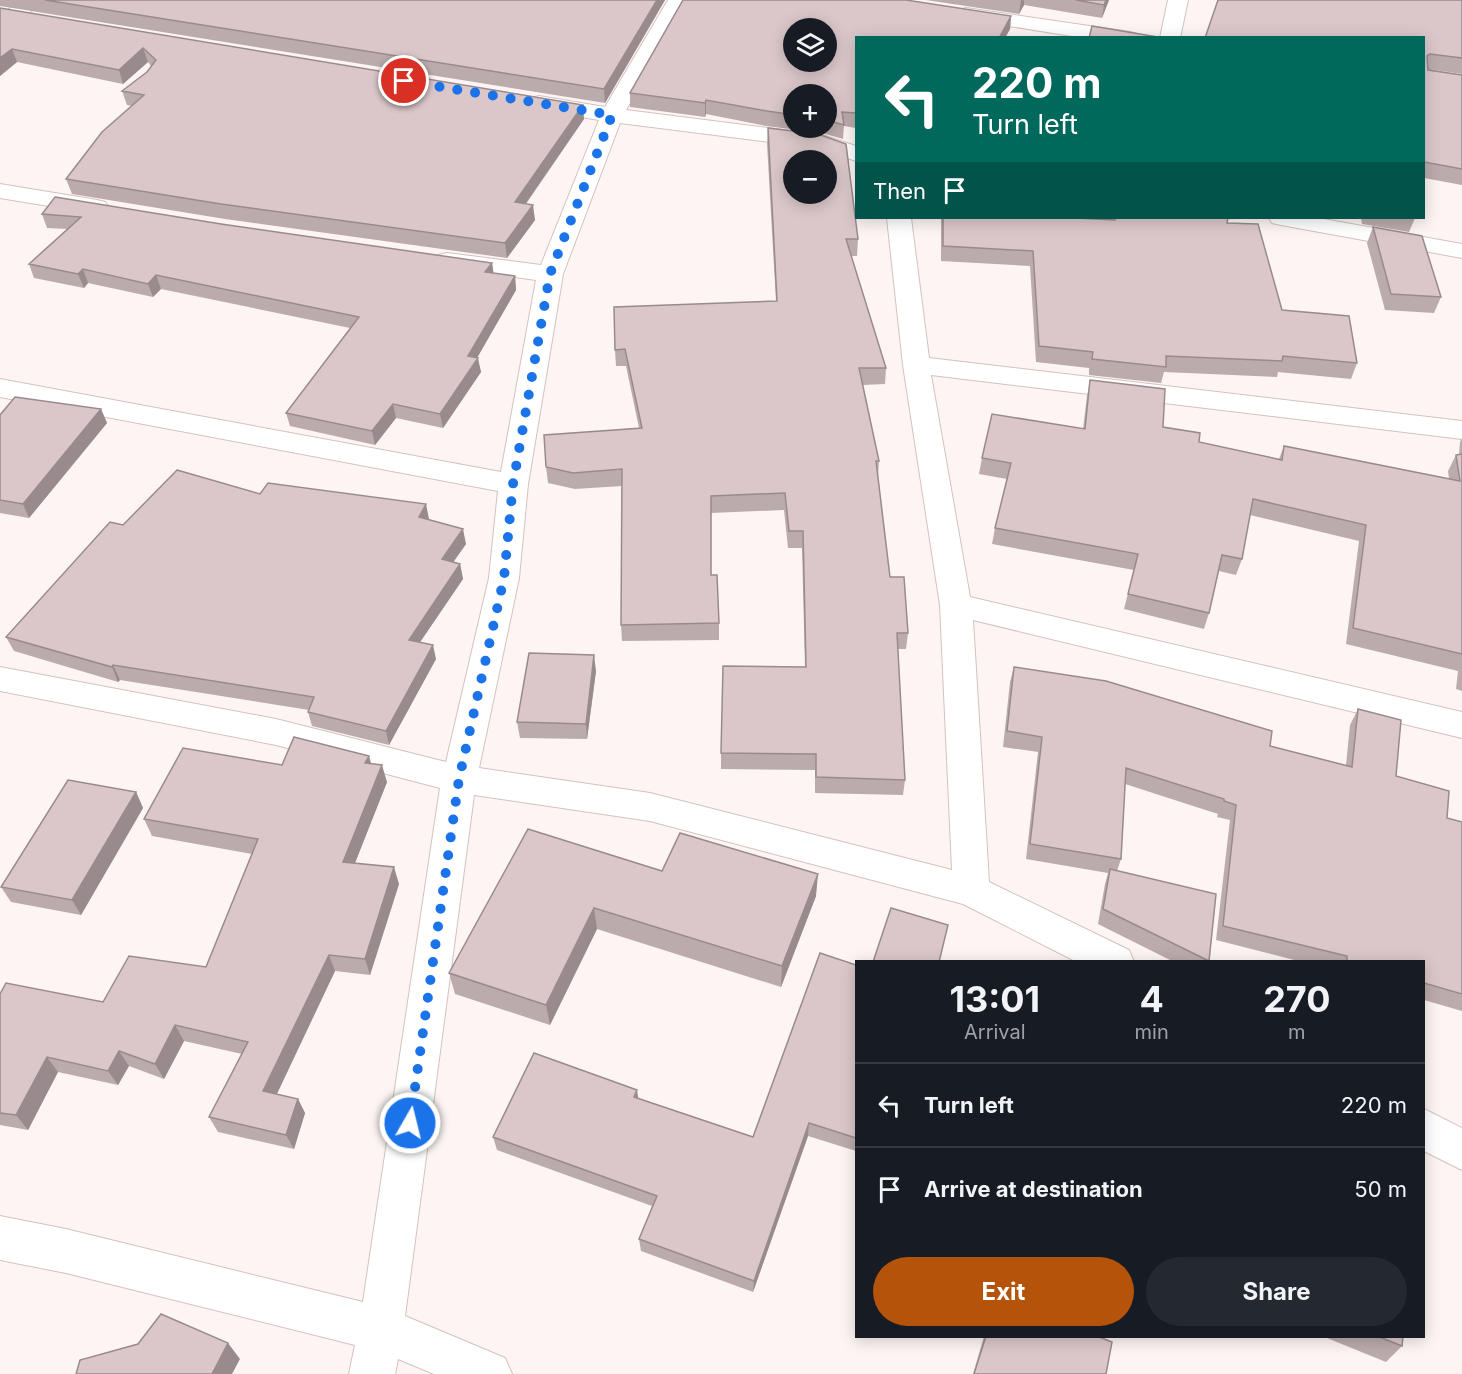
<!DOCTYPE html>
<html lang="en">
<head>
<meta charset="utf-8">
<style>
  body { margin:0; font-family:Inter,sans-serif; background:#242831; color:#f1f3f6; height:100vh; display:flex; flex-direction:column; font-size:22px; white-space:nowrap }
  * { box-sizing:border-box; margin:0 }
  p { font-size:20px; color:#9ea1a6 }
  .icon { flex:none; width:33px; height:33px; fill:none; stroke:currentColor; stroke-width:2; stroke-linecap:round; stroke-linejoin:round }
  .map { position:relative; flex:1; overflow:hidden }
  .drawer { position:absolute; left:855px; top:960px; width:570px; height:378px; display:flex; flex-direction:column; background:#171b24; border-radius:0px; box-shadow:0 3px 15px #0003 }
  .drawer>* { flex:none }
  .top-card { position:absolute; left:855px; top:36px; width:570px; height:183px; border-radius:0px; box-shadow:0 3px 15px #0003; background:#00695c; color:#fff; overflow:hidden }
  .tools { position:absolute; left:783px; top:18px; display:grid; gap:12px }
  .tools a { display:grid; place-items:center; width:54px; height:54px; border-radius:50%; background:#171b24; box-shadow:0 3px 15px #0003; font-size:30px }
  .pin { position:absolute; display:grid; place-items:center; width:51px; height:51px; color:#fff; margin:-26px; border:3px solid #fff; border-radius:50%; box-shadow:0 2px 6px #0007 }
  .me { position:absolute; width:66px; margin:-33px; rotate:8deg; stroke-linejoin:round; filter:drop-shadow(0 0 4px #0008) }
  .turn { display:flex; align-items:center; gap:21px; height:126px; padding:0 18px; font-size:27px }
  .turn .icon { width:78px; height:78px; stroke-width:2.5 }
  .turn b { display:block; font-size:42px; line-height:51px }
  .then { display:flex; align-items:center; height:57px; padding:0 18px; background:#0003; gap:12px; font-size:22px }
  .eta { display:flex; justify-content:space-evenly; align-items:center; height:102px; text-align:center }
  .eta b { font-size:36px; font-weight:700; line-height:42px }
  .action { display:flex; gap:12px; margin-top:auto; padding:12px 18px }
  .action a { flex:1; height:69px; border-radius:36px; background:#b45309; color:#fff; font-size:24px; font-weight:700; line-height:69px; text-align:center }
  .action a+a { background:#242831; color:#f1f3f6 }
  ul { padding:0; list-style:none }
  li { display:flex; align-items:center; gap:18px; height:84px; padding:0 18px; border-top:2px solid #363941 }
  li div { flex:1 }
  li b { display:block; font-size:22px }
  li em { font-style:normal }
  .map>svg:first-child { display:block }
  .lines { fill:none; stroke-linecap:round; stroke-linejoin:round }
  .minor-casing { stroke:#d4c2bc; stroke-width:2 }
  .minor { fill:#fff; fill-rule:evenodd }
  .wall { fill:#bcabad; fill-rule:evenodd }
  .shaded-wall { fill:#998b8d }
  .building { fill:#dbc7c9; stroke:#998b8d; stroke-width:1.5; fill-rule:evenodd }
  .route { stroke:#1a73e8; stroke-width:10; stroke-dasharray:0 18 }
</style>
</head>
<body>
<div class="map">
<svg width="1462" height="1374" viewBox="0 0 1462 1374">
  <rect width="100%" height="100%" fill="#fdf5f3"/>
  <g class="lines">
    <defs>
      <path id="minor" d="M23 0H47L7 28 0 30V15Z
        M668 0H688L626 110 822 135 856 146V161L818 148 620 123 563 274 528 484 519 578 479 768 650 793 952 870 940 605 903 365 887 218H911L929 358 1462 421V439L931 375 970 597 1462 712V738L973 620 989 882 1129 950 1134 962H1077L963 904 650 821 474 795 405 1316 505 1358 512 1374H434L398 1359 395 1374H349L355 1345 66 1273 0 1260V1216L66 1229 363 1302 440 788 276 745 0 691V667L276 719 446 762 489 578 498 491 0 397V379L501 472 536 280 447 267 438 265 435 260 438 255 447 253 541 265 599 120 539 110 531 108 528 103 531 98 539 96 605 107Z
        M1168 0H1188L1180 38H1160Z
        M966 8 1130 32 1137 34 1140 38H1084L959 18 956 14 959 10Z
        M0 184 97 200 105 202 109 207 105 212 97 214 0 198Z
        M1269 218H1318L1462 244V258L1281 225 1272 223Z
        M1424 1109 1462 1128V1170L1424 1151Z"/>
    </defs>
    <use href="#minor" class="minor-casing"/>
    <use href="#minor" class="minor"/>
  </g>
  <path class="wall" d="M0 0H665L605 103 0 6Z
    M683 0H906L1011 16 1010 29 1005 38H856V128L844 126 843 139 822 133 766 126 706 114 705 117 630 107V93ZM794 28H826V62H794ZM794 94H826V128H794Z
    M926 0H1109L1102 18 1024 5 1019 14Z
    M1462 0V74L1428 69 1462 75V185L1424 178V38Z
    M0 8 584 119 526 204 535 220 507 258 225 219 72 194 66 179 132 106 127 105 122 91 147 72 151 66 148 62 123 84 17 62 0 76Z
    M768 128 858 239 857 256H851L886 368 885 384 863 385 879 461 878 476 890 577 908 633 906 649H898L905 780 903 795 815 793V770L721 769V753L805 667 802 548H788L784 510 711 513V575L719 623V640L622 641 621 625 622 486 575 489 548 483 546 467 639 428 626 366H616L615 350 776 301 767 144Z
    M42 214 221 224 492 263 493 273 515 276 516 290 477 358 481 372 443 428 396 418 375 445 290 426 286 413 350 328 161 289 153 297 88 283 84 288 34 278 29 264 67 229 47 228Z
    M941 218H1076L1112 220V218H1228L1227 223 1282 310 1357 363 1351 379 1278 372 1277 377 1164 372 1161 383 1089 375V368L1036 362 1030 266 941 261Z
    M1361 218H1415L1409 232 1362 224Z
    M1373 227 1441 297 1434 313 1385 310 1367 243Z
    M1090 380 1163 427 1199 442 1279 459 1284 446 1449 479 1448 471 1456 455H1459L1460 442 1462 438V691L1456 689 1458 671 1346 644 1359 541 1250 515 1242 559 1236 575 1219 571 1209 613 1204 629 1124 609 1134 570 992 544 995 528 1007 479 979 474 982 458 1083 429 1087 396Z
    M101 409 107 423 29 518 0 513V415Z
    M260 494 429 519V520L466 544 453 562 460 564 463 579 420 642 436 659 389 745 312 726 308 712 309 710 120 680 118 682 14 651 6 637 123 525Z
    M1014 667 1270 746 1346 765 1350 725 1358 709 1396 776 1447 818 1462 822V1011L1424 1000V962H1302L1216 940 1230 820 1217 817 1218 814 1125 784 1121 859 1117 871 1216 894 1209 962H1174L1098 924 1105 884 1108 873 1026 859 1038 752 1003 747 1010 682Z
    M596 671 587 739 520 738 517 722Z
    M372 764 387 782 355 863 399 884 370 975 335 971 277 1094 298 1099 305 1113 294 1149 218 1132 209 1117 242 1054 184 1041 164 1079 129 1066 118 1085 58 1072 28 1130 0 1125V994L103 1002 206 967 252 854 152 836 144 819 282 765Z
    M136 792 143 808 81 915 11 902 1 887Z
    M662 871 816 896 781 987 597 929 550 1025 455 994 449 973Z
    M856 965V1151L808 1136 753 1292 641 1251 639 1239 652 1206 497 1150 493 1137 638 1099 753 1137Z
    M984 1336H1097L1106 1374H973Z
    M1322 1336H1403L1402 1346 1386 1362Z"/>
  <path class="shaded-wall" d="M657 0H665L605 103 604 89Z
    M1021 0H1024V5L1019 14Z
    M1106 0H1109L1102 18 1104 5Z
    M1011 16 1010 29 1005 38H999Z
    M143 48 148 62 123 84 119 70Z
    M12 49 17 62 0 76V58Z
    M706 100V114L705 117V103Z
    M583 105 584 119 517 216 515 202Z
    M533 205 535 220 507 258 505 243Z
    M492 263 494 276 485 272Z
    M83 269 88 283 84 288 78 274Z
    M156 275 161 289 153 297 148 284Z
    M515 276 516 290 470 370 468 356Z
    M478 358 481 372 443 428 440 414Z
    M393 404 396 418 375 445 372 431Z
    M101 409 107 423 29 518 23 504Z
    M426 504 429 519 422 532 419 517Z
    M463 529 466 544 445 574 442 559Z
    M460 564 463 579 412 654 409 640Z
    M433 645 436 659 389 745 386 731Z
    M594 655 596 671 587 739 586 724Z
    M113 665 120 680 118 682 112 667Z
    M369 756 374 773 365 763Z
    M382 765 387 782 349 878 343 862Z
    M136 792 143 808 81 915 72 900Z
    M394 867 399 884 370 975 365 959Z
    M818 874 816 896 781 987 782 966Z
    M594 908 597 929 550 1025 546 1005Z
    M329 955 335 971 271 1106 263 1091Z
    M175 1025 184 1041 164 1079 155 1064Z
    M119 1051 129 1066 118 1085 108 1071Z
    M47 1057 58 1072 28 1130 16 1115Z
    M637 1090 639 1103 634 1097Z
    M298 1099 305 1113 294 1149 286 1135Z
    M809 1123 808 1136 753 1292 754 1281Z
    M228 1343 240 1359 232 1374H212Z"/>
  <path class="building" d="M45 0H657L604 89Z
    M683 0H906L1011 16 999 38H856V113L842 112 844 125 826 120V94H794V115L767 111 706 100 705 103 630 93ZM794 28H826V62H794Z
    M1076 0H1106L1104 5Z
    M1218 0H1462V58L1430 54 1427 56 1428 70 1462 75V169L1424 162V38H1205Z
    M0 8 583 105 515 202 533 205 505 243 221 204 66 179 102 132 144 95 122 91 147 72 156 60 143 48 119 70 12 49 0 58Z
    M1092 26 1164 38H1089Z
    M768 128 818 134 846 144 858 239H846L886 368H859L879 461H876L890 577H904L908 633H897L905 780 816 777V754L721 753 723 666 806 667 803 531H789L785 493 711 496V575H717L719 623 621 625 622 469 573 473 546 467 544 435 642 428 625 349 615 350 614 307 777 301ZM794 160H826V194H794Z
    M55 197 221 224 492 263 485 272 515 276 468 356 478 358 440 414 393 404 372 431 286 413 359 317 156 275 148 284 83 269 78 274 29 264 81 217 42 214Z
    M943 218H1076L1115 220V218H1228L1227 223 1258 224 1282 310 1349 316 1357 363 1283 356 1282 361 1166 356V367L1092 359 1093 352 1039 346 1033 251 943 246Z
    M1373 227 1422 236 1441 297 1391 294Z
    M1090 380 1165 389 1163 427 1200 433 1199 442 1282 460 1284 446 1460 481 1456 455 1462 454V654L1353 628 1366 525 1253 499 1242 559 1222 555 1209 613 1128 594 1138 554 995 528 1011 463 982 458 992 414 1085 429Z
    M15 397 101 409 23 504 0 500V415Z
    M177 470 260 494 268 483 426 504 419 517 463 529 442 559 460 564 409 640 433 645 386 731 308 712 314 697 113 665 112 667 6 637 110 522 123 525Z
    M529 653 594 655 586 724 517 722Z
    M1014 667 1106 681 1272 731 1270 746 1352 767 1358 709 1401 720 1396 776 1449 791 1447 818 1462 822V994L1424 983V962H1347V956L1223 926 1236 805 1224 801V799L1126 768 1121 859 1030 844 1042 737 1007 731Z
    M294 737 369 756 365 763 382 765 343 862 394 867 365 959 329 955 263 1091 298 1099 286 1135 209 1117 248 1042 175 1025 155 1064 119 1051 108 1071 47 1057 16 1115 0 1113V994L6 983 103 1002 129 956 206 967 258 839 144 819 183 748 282 765Z
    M68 780 136 792 72 900 1 887Z
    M528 829 662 871 680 833 818 874 782 966 594 908 546 1005 449 973Z
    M1110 869 1216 894 1209 961 1103 909Z
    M891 908 948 925 939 962H873Z
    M820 953 856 965V1138L809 1123 754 1281 639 1239 657 1196 493 1137 534 1053 637 1090 634 1097 753 1137Z
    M161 1314 228 1343 212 1374H76L80 1360 138 1344Z
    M986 1336H1097L1112 1342 1106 1374H974Z
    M1377 1336H1403L1402 1346Z"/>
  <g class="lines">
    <path class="route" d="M404 81 612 115 550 274 513 484 504 578 459 779 410 1123"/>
  </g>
</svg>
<div class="tools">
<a><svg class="icon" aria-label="layers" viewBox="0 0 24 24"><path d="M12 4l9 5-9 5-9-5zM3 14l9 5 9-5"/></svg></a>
<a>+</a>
<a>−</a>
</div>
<div class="pin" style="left:404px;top:81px;background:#d93025"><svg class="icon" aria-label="arrive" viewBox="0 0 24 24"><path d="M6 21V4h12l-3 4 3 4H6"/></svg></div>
<svg class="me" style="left:410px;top:1123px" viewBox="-20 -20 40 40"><circle r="17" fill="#1a73e8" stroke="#fff" stroke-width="3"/><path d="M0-11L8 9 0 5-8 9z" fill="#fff"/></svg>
<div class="top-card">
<div class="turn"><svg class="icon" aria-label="left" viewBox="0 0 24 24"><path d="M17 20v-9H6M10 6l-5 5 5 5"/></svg><div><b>220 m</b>Turn left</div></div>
<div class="then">Then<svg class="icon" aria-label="arrive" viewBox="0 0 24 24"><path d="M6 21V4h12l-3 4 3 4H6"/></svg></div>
</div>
<section class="drawer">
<div class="eta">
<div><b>13:01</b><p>Arrival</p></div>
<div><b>4</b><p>min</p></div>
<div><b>270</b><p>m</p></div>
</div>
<ul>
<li><svg class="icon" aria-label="left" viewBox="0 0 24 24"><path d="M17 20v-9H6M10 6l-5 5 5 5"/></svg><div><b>Turn left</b></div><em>220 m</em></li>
<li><svg class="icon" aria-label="arrive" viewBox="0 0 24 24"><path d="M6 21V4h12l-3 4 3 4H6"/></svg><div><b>Arrive at destination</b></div><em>50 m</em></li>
</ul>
<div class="action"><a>Exit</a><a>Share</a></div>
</section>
</div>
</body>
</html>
